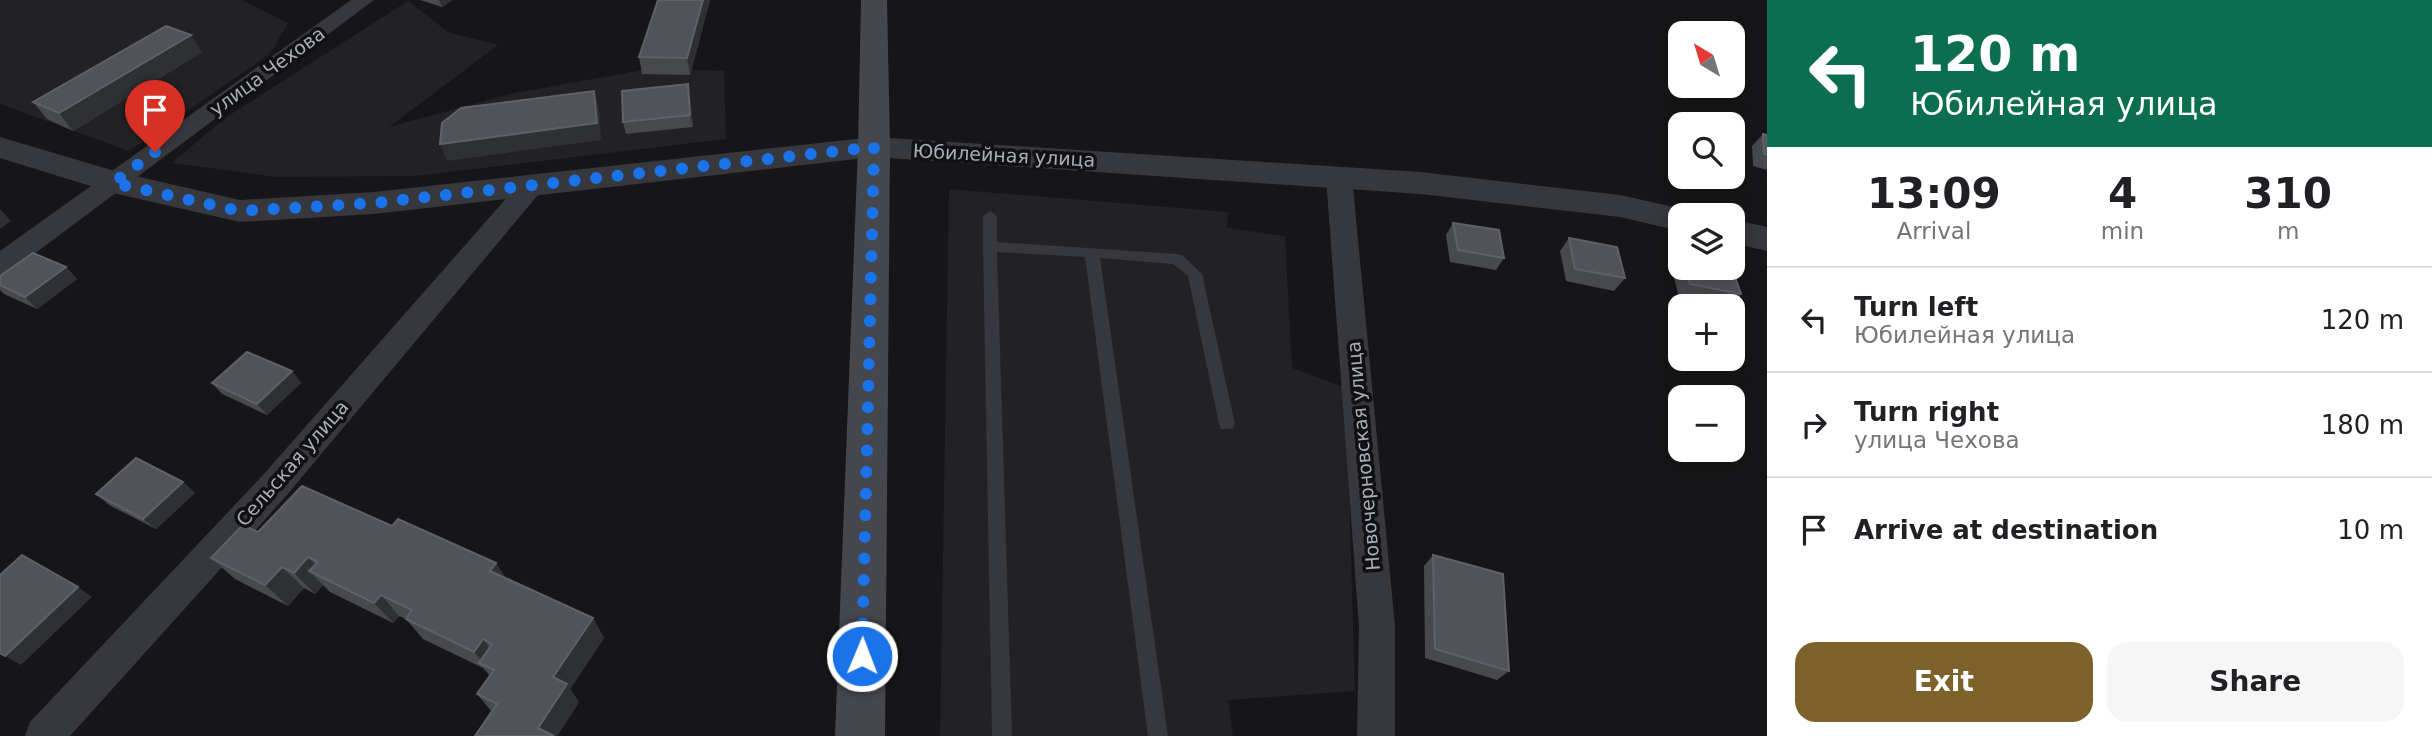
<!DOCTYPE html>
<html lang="en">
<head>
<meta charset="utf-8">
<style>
  body { margin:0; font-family:"DejaVu Sans",sans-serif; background:#f6f6f6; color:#202124; height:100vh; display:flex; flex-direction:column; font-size:26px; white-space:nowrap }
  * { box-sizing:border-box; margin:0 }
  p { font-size:23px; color:#757577 }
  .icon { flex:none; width:38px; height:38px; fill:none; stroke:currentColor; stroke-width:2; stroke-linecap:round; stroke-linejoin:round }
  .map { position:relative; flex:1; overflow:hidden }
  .details { display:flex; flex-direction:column; background:#fff; width:665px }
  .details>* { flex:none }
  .hud { background:#0b6e4f; color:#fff; overflow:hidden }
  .needle { width:46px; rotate:322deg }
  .buttons { position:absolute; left:1668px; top:21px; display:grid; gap:14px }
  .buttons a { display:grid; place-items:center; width:77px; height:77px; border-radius:14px; background:#fff; box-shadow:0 4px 18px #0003; font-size:35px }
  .pin { position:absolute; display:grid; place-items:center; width:60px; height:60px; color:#fff; margin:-72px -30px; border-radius:50% 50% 50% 0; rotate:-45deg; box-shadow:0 0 7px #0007 }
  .pin .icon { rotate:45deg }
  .me { position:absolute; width:77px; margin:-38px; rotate:1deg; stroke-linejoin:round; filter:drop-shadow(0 0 5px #0008) }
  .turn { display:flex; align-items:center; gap:24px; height:147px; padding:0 28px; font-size:32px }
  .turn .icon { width:91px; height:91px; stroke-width:2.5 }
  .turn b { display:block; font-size:49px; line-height:60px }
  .eta { display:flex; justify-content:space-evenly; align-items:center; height:119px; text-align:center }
  .eta b { font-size:42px; font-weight:800; line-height:49px }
  .action { display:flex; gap:14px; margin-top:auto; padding:14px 28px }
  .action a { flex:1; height:80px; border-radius:21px; background:#7e622b; color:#fff; font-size:28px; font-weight:800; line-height:80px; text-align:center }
  .action a+a { background:#f6f6f6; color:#202124 }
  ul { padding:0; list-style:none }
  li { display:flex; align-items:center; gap:21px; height:105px; padding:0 28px; border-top:2px solid #e0e0e0 }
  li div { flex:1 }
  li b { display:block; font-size:26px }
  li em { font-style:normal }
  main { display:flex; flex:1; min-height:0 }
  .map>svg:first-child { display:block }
  .built { fill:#222225 }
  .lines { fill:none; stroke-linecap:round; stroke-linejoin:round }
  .service { fill:#37383d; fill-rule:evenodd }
  .minor { fill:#37383d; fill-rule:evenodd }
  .tertiary { fill:#37383d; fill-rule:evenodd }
  .secondary { fill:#45474d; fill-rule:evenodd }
  .wall { fill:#47494d }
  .shaded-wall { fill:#2f3033 }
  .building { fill:#525359; stroke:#5f6168; stroke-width:2 }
  .route { stroke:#1a73e8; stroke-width:12; stroke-dasharray:0 21.6 }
  .labels { text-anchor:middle; stroke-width:7; stroke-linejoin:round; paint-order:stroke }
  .street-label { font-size:19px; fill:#a8adb8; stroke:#111113 }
</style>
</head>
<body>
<main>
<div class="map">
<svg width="1767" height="736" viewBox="0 0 1767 736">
  <rect width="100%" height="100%" fill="#161618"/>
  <path class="built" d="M0 0H242L288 23 270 54 129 151 0 104Z
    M408 1 448 32 498 45 389 127 514 93 649 69 724 71 726 139 415 176 277 177 172 163 225 118Z
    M949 189 1228 212 1227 228 1285 236 1292 368 1346 388 1355 691 1228 700 1233 736H940Z"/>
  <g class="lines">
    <path class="service" d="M990 211 997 216V242L1177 254 1182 255 1202 274 1235 424 1233 429H1221L1219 424 1188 276 1173 264 1100 258 1168 736H1148L1085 257 997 252 1012 736H992L983 247V216Z"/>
    <path class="minor" d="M351 0H374L10 272 0 275V251Z
      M1339 169 1348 171 1352 177 1395 626V736H1357L1359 626 1326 177 1330 171Z
      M534 175 543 177 547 183 543 189 287 495 70 736H25L30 722 263 475 525 177Z"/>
    <path class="tertiary" d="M0 137 118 172 240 200 374 192 874 137 1421 172 1620 195 1692 211 1695 215H1680V231L1620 217 1421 194 874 157 374 214 240 222 113 193 0 158Z
      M1732 219 1767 227V251L1732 243Z"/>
    <path class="secondary" d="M861 0H887L890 147 885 736H835L858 147Z"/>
  </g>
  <path class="wall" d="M420 0H452L442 7Z
    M658 0H710L690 75 642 74 639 57Z
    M202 52 73 131 47 119 33 102Z
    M690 96 693 127 626 134 623 122Z
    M1763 134 1767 135V170L1753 166 1752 146Z
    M1453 223 1504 258 1496 270 1450 262 1446 235Z
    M1569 238 1625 278 1614 291 1566 281 1560 251Z
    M1680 261V268H1732L1741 294 1729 306 1679 297 1672 270Z
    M66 267 77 279 37 309 4 294 0 290V276Z
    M292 371 301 383 267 415 222 394 212 383Z
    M183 482 195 493 156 529 109 505 96 494Z
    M392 526 496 563 506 579 593 618 604 638 570 689 579 702 557 736H475L492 712 477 694 490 676 483 668 423 639 406 619 399 616 393 623 330 592 323 585 315 594 304 588 288 606 235 579 211 558 258 532Z
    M1433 555 1509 671 1497 680 1425 658 1424 566Z"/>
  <path class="shaded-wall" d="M439 0H452L442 7Z
    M703 0H710L690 75 687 58Z
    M191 35 202 52 73 131 59 113Z
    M688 84 690 96 693 127 690 115Z
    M594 91 599 108 601 140 447 161 440 144Z
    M0 209 11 221 0 229Z
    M66 267 77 279 37 309 25 297Z
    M292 371 301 383 267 415 257 404Z
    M183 482 195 493 156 529 143 519Z
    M308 557 328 578 309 571 323 585 315 594 294 573Z
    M496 563 510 585 490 571Z
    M282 567 304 588 288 606 265 585Z
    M78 587 92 597 21 665 5 656Z
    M381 595 399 616 393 623 374 603Z
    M593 618 604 638 570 689 579 702 557 736H544L538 728 553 677Z
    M483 639 498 659 486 666 474 652Z"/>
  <path class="building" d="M658 0H703L687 58 639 57Z
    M166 26 191 35 59 113 33 102Z
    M688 84 690 115 623 122 622 91Z
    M594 91 597 123 440 144 442 123 461 108Z
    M1763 134 1767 135V155L1764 154Z
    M1453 223 1499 230 1504 258 1458 250Z
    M1569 238 1617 247 1625 278 1575 269Z
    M33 253 66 267 25 297 0 285V276Z
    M1685 268H1732L1741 294 1690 284Z
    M247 352 292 371 257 404 212 383Z
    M136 458 183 482 143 519 96 494Z
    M302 486 392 526 398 519 496 563 490 571 593 618 553 677 567 684 538 728 554 736H475L497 704 477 694 494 670 479 663 492 644 483 639 474 652 406 619 412 610 381 595 374 603 309 571 318 562 308 557 294 573 282 567 265 585 211 558 243 525 258 532Z
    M22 555 78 587 5 656 0 653V575Z
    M1433 555 1503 574 1509 671 1435 649Z"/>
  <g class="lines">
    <path class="route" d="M155 152 113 183 240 211 374 203 874 147 862 656"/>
  </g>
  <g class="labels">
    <g class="street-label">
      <text transform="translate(267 71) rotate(-36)" y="7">улица Чехова</text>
      <text transform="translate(1004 155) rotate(3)" y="7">Юбилейная улица</text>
      <text transform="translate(1363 456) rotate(-95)" y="7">Новочерновская улица</text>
      <text transform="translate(292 463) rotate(-49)" y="7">Сельская улица</text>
    </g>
  </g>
</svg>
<div class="buttons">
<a><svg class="needle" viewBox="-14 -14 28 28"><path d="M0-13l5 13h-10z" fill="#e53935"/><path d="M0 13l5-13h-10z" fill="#757577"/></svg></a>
<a><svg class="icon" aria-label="search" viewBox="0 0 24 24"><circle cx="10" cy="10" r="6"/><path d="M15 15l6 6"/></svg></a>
<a><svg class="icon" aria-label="layers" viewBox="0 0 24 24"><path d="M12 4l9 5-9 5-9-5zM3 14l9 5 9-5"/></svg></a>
<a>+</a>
<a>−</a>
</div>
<div class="pin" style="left:155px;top:152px;background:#d93025"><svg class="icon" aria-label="arrive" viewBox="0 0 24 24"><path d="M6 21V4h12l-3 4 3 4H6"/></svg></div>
<svg class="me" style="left:862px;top:656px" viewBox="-20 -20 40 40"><circle r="17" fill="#1a73e8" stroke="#fff" stroke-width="3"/><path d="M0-11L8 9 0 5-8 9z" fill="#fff"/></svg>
</div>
<section class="details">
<div class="hud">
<div class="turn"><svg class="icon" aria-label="left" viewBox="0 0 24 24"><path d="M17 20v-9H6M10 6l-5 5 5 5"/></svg><div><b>120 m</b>Юбилейная улица</div></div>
</div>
<div class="eta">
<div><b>13:09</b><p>Arrival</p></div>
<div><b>4</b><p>min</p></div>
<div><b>310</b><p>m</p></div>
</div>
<ul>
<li><svg class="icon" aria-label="left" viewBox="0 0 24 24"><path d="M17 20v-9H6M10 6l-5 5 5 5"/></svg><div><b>Turn left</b><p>Юбилейная улица</p></div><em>120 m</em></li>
<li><svg class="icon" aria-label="right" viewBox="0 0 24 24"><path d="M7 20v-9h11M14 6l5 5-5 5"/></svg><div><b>Turn right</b><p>улица Чехова</p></div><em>180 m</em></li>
<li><svg class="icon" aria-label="arrive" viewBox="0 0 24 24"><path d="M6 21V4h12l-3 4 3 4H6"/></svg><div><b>Arrive at destination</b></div><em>10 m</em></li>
</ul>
<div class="action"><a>Exit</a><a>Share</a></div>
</section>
</main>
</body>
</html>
